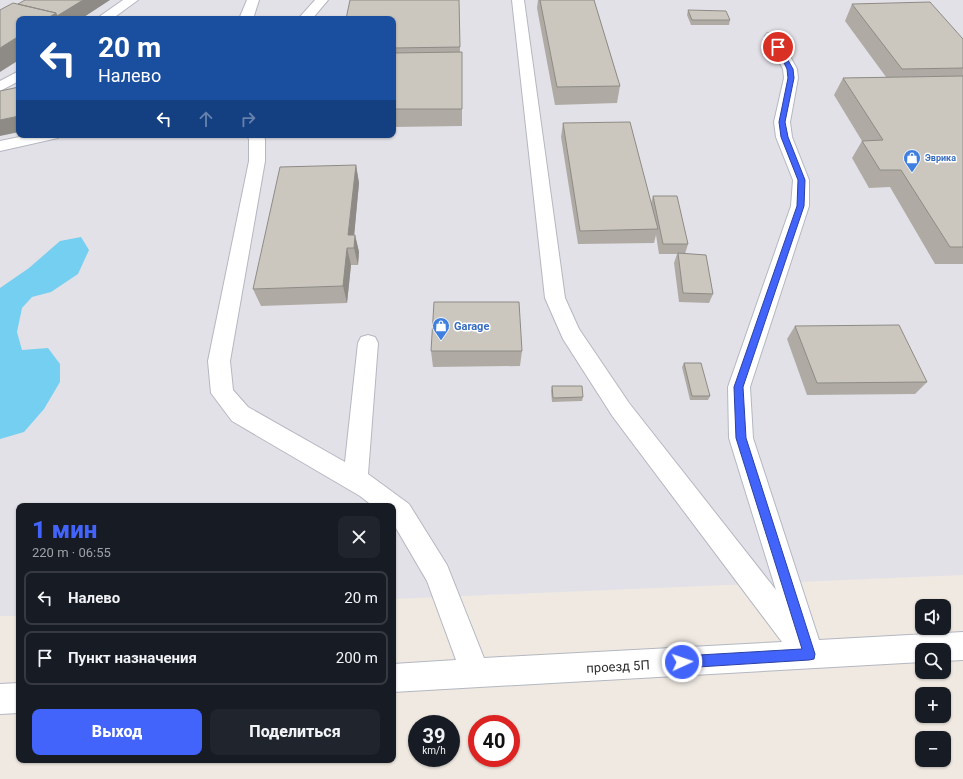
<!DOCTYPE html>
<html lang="ru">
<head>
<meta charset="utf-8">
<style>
  body { margin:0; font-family:Roboto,sans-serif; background:#20242c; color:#f1f3f6; height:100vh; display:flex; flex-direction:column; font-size:15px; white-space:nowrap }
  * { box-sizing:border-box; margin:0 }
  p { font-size:13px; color:#9ea1a6 }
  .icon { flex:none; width:22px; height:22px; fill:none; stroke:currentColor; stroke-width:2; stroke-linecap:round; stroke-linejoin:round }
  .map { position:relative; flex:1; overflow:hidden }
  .drawer { position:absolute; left:16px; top:503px; width:380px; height:260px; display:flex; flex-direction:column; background:#171b24; border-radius:8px; box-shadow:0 1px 3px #0004 }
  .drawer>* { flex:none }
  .guide { position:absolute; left:16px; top:16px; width:380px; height:122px; border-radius:8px; box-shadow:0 1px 3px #0004; background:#1a4fa0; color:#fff; overflow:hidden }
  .fabs { position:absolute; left:915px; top:599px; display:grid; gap:8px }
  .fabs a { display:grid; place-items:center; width:36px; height:36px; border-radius:8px; background:#171b24; box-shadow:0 1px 3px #0004; font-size:20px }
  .speed { position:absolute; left:408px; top:715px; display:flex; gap:8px; font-size:20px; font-weight:700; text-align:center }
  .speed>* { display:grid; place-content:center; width:52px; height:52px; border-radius:50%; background:#171b24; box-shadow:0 1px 3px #0004; line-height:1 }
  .speed small { font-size:10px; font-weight:400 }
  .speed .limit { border:6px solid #d22; background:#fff; color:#111 }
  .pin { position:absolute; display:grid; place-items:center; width:34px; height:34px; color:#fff; margin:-17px; border:2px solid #fff; border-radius:50%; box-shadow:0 1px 4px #0007 }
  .me { position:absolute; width:44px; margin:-22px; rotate:87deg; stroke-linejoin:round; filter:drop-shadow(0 0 3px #0008) }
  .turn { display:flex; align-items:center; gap:14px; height:84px; padding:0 16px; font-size:18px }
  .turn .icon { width:52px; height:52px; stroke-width:2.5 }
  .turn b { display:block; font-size:28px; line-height:34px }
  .lanes { display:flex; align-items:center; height:38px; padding:0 16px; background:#0003; justify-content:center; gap:20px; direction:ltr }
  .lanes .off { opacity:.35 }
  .round { display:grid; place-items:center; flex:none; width:42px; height:42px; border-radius:8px; background:#20242c }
  .overview { display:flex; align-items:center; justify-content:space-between; height:68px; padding:0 16px }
  h1 { font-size:24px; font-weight:800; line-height:30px; color:#4264fb }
  .primary-button { display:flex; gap:8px; margin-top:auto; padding:8px 16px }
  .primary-button a { flex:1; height:46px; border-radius:8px; background:#4264fb; color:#fff; font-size:16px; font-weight:800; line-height:46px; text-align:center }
  .primary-button a+a { background:#20242c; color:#f1f3f6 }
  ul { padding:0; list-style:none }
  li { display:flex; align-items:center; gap:12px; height:54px; margin:0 8px 6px; padding:0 8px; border:2px solid #363941; border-radius:8px }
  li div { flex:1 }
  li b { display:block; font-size:15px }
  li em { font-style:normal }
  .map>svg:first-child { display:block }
  .industrial { fill:#e3e1e8; fill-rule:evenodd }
  .water { fill:#75cff0 }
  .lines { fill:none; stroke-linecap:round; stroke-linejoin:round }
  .minor-casing { stroke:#b4b7c1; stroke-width:2 }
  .minor { fill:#fff; fill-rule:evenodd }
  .wall { fill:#afaba4 }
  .shaded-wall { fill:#8e8b86 }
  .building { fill:#cbc7bf; stroke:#8e8b86 }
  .route { fill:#4264fb; stroke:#2b41a3 }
  .labels { text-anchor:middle; stroke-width:3; stroke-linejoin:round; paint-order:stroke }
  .far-shop-label { font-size:9px; font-weight:bold; fill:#366cbe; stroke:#fff; text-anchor:start }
  .shop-label { font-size:11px; font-weight:bold; fill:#366cbe; stroke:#fff; text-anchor:start }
  .near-street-label { font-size:13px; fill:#2e2e2e; stroke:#fff }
</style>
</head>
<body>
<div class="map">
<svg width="963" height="779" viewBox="0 0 963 779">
  <rect width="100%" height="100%" fill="#efe9e1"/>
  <path class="industrial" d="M0 0H963V575L393 599V506H19V616H0ZM19 19H393V135H19Z"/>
  <path class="water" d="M81 237 89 250 78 274 51 292 32 297 22 308 17 332 22 350 48 348 60 364V382L44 409 24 432 0 439V288L29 268 60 241Z"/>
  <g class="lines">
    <defs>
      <path id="minor" d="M123 0H138L112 19H96Z
        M247 0H259L253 19H239Z
        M315 0H328L312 19H298Z
        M512 0H524L565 298 579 329 629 403 776 590 729 438 728 387 791 206 793 180 776 137 774 122 784 78 783 69 765 36 767 33H777L779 36 797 69 798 78 790 122 792 137 809 180V206L750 387 753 438 819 640 963 632V660L944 661V650H922V662L393 692V664L456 660 427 581 393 523V506H373L360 496 232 421 211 393 208 361 249 161V139L246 135 263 136 265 139V161L230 361 233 390 248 407 345 462 358 343 361 337 368 335 375 337 378 343 368 474 409 504 447 565 484 658 782 642 613 417 563 339 545 298Z
        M19 71V81L0 91V81Z
        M29 135H60L58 138 0 151V141Z
        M19 683V713L0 714V684Z"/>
    </defs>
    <use href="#minor" class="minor-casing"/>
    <use href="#minor" class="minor"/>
  </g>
  <path class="wall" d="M459 0 460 52H462V126L393 127V19Z
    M538 0H594L620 86 617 103 555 105 537 8Z
    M852 4 963 39V264H935L890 187 869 188 852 158 862 141 834 95 843 78 886 77 845 21Z
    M688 10 730 20 729 25H691L687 15Z
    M563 123 651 203 653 196 688 244 685 254 713 294 709 303 679 302 674 263 677 254H659L656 235 654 243 578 244 561 137Z
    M356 165 359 183 354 235H355L359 252 358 265H351L347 303 261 306 253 289Z
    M795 326 927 382 915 394 807 395 787 339Z
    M431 351H522L520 366 433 367Z
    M684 363 710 396 708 400H690L682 367Z
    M552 386 583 397 582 401 552 402 551 391Z"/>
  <path class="shaded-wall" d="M83 0H110L81 19H46L56 13Z
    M19 36V60L0 72V48Z
    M19 116V132L0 136V120Z
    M356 165 359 183 353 248 348 235Z
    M355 235 359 252 358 265 354 248Z
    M347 248 351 265 347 303 343 286Z"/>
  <path class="building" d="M25 0H83L57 16 56 13 18 4Z
    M350 0H459L460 47 393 48V19H346Z
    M540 0H594L620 86 557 87Z
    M930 2 963 39V68L902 69 852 4Z
    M13 3 56 13 46 19H19V36L0 48V10Z
    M688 10 726 11 730 20H692Z
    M462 52V109H393V53Z
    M963 76V247H950L901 170H880L862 141 883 140 843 78Z
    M19 87V116L0 120V91Z
    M630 122 658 229 580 231 563 123Z
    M356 165 348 235H355L354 248H347L343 286 253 289 280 167Z
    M653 196H677L688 244H663Z
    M678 253 706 255 713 294 683 293Z
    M434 302H519L522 351H431Z
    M899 325 927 382 817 383 795 326Z
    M684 363H701L710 396H692Z
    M552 386H582L583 397 553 398Z"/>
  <path class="route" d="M776 46H780L793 69 794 78 785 122 788 137 805 180 804 206 743 387 746 438 815 654 814 659 809 660 682 668 678 666 676 662 678 658 682 656 802 649 736 438 734 387 797 206 798 180 781 137 779 122 788 78 787 69Z"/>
  <defs>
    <symbol id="shop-pin" viewBox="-11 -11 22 30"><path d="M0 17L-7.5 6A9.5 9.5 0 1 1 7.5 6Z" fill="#3f7fe0" stroke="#fff"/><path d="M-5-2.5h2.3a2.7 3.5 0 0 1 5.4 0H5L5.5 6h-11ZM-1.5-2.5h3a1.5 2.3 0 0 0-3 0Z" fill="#fff"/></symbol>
  </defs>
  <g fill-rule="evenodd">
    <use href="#shop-pin" x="902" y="148" width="20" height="27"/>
    <use href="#shop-pin" x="431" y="316" width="20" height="27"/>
  </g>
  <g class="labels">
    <g class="far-shop-label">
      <text x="925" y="161">Эврика</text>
    </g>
    <g class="shop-label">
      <text x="454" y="330">Garage</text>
    </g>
    <g class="near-street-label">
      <text transform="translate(618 666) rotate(-3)" y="5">проезд 5П</text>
    </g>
  </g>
</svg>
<div class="fabs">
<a><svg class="icon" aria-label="sound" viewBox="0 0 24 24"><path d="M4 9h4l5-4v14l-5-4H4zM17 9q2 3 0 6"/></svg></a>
<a><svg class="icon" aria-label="search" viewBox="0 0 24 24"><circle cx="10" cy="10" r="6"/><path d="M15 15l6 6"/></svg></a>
<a>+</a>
<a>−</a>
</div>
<div class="speed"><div>39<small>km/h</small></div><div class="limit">40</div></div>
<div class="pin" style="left:778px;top:47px;background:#d93025"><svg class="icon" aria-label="arrive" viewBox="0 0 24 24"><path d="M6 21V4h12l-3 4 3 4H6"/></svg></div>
<svg class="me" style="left:682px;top:662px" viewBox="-20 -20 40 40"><circle r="17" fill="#4264fb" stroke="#fff" stroke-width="3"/><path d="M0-11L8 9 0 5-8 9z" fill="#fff"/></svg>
<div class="guide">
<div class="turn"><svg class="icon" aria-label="left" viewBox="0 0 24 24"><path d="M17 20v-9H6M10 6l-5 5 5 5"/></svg><div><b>20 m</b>Налево</div></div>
<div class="lanes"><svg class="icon" aria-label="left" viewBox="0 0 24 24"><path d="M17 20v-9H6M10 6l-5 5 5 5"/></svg><svg class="icon off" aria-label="ahead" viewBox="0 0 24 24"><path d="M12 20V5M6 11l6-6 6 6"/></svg><svg class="icon off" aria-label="right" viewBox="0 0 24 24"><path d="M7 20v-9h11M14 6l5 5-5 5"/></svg></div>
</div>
<section class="drawer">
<div class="overview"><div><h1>1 мин</h1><p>220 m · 06:55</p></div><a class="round"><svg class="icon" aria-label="close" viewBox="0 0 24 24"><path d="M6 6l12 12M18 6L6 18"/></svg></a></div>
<ul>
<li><svg class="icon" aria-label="left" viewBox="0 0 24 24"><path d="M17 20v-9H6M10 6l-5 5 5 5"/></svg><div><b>Налево</b></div><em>20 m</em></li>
<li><svg class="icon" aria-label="arrive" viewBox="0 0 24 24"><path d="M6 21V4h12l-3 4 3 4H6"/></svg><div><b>Пункт назначения</b></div><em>200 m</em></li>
</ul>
<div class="primary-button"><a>Выход</a><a>Поделиться</a></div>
</section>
</div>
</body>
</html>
